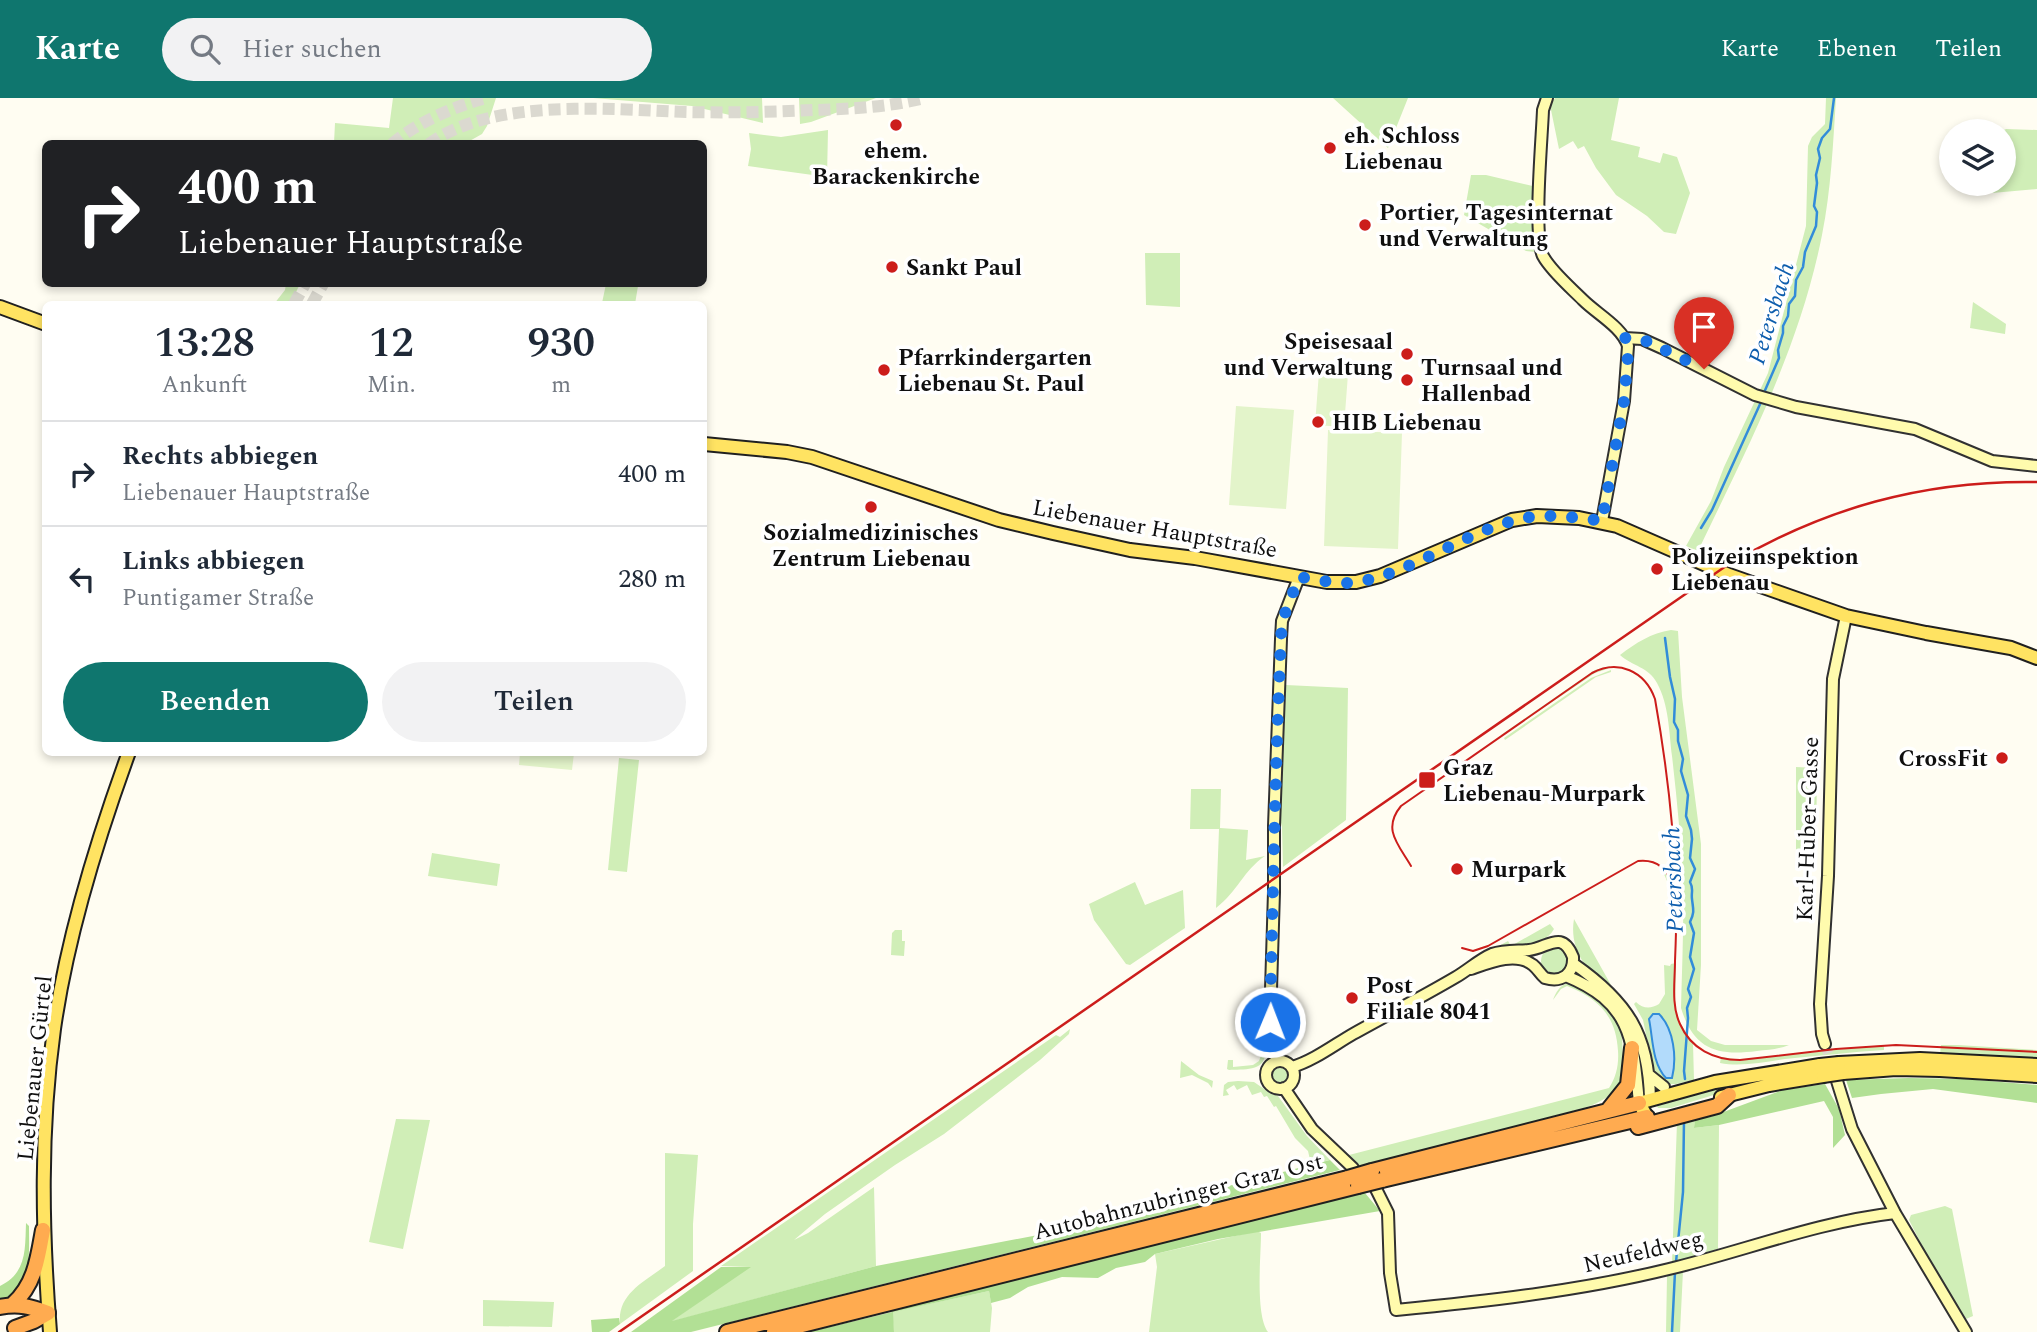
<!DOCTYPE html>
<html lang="de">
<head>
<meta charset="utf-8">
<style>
  body { margin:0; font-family:Spectral,serif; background:#f2f2f3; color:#1f2937; height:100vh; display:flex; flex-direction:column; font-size:26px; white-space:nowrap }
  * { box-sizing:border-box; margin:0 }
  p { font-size:23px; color:#747a83 }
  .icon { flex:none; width:38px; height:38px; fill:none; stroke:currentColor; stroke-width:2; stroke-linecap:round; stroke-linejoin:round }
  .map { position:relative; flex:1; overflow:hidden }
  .drawer { position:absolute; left:42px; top:203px; width:665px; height:455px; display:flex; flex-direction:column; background:#fff; border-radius:10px; box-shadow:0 4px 10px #0003 }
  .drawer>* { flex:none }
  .hud { position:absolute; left:42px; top:42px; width:665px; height:147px; border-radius:10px; box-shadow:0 4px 10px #0003; background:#202124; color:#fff; overflow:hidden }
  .controls { position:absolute; left:1939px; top:21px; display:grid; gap:14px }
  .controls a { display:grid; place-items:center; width:77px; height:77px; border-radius:50%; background:#fff; box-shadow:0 4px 10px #0003; font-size:35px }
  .pin { position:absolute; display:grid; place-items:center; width:60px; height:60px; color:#fff; margin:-72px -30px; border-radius:50% 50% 50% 0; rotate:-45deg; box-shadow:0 0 7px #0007 }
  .pin .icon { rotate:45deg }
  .me { position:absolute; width:77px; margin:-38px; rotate:1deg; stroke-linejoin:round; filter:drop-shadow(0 0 5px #0008) }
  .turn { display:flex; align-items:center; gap:24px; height:147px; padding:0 21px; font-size:32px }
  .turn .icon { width:91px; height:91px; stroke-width:2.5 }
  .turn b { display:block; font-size:49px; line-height:60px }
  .eta { display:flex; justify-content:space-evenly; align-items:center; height:119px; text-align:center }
  .eta b { font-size:42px; font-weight:600; line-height:49px }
  .button { display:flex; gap:14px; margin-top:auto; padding:14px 21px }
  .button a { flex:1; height:80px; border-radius:42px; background:#0f766e; color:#fff; font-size:28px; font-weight:600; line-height:80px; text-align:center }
  .button a+a { background:#f2f2f3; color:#1f2937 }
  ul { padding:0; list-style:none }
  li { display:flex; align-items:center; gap:21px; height:105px; padding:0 21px; border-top:2px solid #e0e1e3 }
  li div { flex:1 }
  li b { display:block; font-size:26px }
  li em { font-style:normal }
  header { display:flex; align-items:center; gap:42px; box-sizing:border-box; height:98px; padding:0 35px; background:#0f766e; color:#fff }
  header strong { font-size:33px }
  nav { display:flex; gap:38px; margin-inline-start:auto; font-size:24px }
  .search { width:490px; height:63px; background:#f2f2f3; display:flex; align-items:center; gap:18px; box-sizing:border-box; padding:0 24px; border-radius:38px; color:#747a83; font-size:26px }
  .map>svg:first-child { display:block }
  .green { fill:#d0eeb7 }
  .forest { fill:#b2e095 }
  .pitch { fill:#e3f4ca }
  .water { fill:#b2dbfb; stroke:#328cd9; stroke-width:2 }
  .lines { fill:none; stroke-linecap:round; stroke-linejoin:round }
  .stream { stroke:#328cd9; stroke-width:2.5 }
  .secondary-tunnel { stroke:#dbd9d0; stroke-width:10; stroke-dasharray:10 5; stroke-linecap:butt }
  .primary-tunnel { stroke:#dbd9d0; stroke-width:12; stroke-dasharray:12 6; stroke-linecap:butt }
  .secondary-casing { stroke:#313131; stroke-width:14 }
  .primary-casing { stroke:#202020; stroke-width:16 }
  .highway-casing { stroke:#202020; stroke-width:18 }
  .secondary { stroke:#fffbad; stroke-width:10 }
  .primary { stroke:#ffe362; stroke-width:12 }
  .highway { stroke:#ffab50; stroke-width:14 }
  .tram { stroke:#cc1d1b; stroke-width:2 }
  .rail { stroke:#cc1d1b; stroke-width:2.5 }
  .primary-bridge-casing { stroke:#202020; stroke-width:16; stroke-linecap:butt }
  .highway-bridge-casing { stroke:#202020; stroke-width:18; stroke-linecap:butt }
  .primary-bridge { stroke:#ffe362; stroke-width:12 }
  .highway-bridge { stroke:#ffab50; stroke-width:14 }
  .route { stroke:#1a73e8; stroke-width:12; stroke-dasharray:0 21.6 }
  .poi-dot { fill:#cc1d1b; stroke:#fff; stroke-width:2.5 }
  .labels { text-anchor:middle; stroke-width:7; stroke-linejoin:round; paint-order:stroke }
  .poi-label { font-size:23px; font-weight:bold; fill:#0f0f0f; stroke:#fff; text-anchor:start }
  .street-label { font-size:23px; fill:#0f0f0f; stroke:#fff }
  .water-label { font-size:24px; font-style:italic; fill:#0d5dad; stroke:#fff }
</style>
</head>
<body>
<header>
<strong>Karte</strong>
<div class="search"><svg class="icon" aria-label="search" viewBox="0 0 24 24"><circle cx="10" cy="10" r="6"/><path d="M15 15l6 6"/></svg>Hier suchen</div>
<nav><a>Karte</a><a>Ebenen</a><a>Teilen</a></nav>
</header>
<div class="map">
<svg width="2037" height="1234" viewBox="0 0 2037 1234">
  <rect width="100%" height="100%" fill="#fffdf2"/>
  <path class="green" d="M393 0H496L487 28 482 36 466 45H334L335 25 389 30Z
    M593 0H762L763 25 692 8Z
    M799 0H876L811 24 800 26Z
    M1333 0H1408L1388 50Z
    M1555 0H1619L1611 42 1640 49 1638 59 1660 65 1663 55 1677 59 1690 95 1676 136 1664 134 1647 118 1616 97 1596 70 1584 48 1578 51 1573 43 1559 51 1550 7Z
    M1826 0H1836C1833 46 1831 92 1822 137 1800 249 1747 351 1698 453L1686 448 1711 403 1724 369 1768 275 1806 128 1808 48 1812 39 1825 26Z
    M2006 31 2037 32V91L1981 96 1982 86H2004V33H2002Z
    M828 32 827 79 748 68 751 51 749 35 781 39Z
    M1471 77H1486L1537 89 1535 154 1526 153 1464 117Z
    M1145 155H1180V209L1146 207Z
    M286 186H300L290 206H274L285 192Z
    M606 186 638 188 635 206 602 205Z
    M1973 204 2006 226 2005 236 1970 230Z
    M1671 532 1678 533 1682 599 1701 746V867L1697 932 1711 943 1725 947H1789C1779 951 1769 952 1757 953 1717 958 1694 952 1681 910 1682 869 1684 827 1683 786 1681 744 1677 701 1672 658 1669 634 1669 607 1657 585 1649 569 1632 568 1620 557 1636 545 1651 535 1671 532Z
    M1610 568V570L1595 575 1502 638 1501 637 1595 572Z
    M1611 572V574L1596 579 1505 642 1504 640 1591 580Z
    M1286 587 1348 590 1346 722 1283 769 1282 729 1280 720Z
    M619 660 639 662 627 774 608 772Z
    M1796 669 1817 670 1816 755H1796Z
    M1191 691H1221L1220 730 1248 732 1246 762 1265 758C1243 773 1238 793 1216 810L1219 731H1190Z
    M432 755 500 766 497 788 428 778Z
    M1672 759 1677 760 1678 806H1669L1668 785 1663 774 1668 769Z
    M1135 784 1145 807 1183 792 1185 830 1130 867 1126 866 1094 822 1089 806Z
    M1574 821 1611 887C1585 876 1569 849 1574 821Z
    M1550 826 1554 831C1544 849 1516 849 1498 851L1497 849 1508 843 1511 848Z
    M895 832H902V843H905L904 858 891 857 892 835Z
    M1541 863a13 13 0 1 1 26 0a13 13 0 1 1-26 0Z
    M1676 865 1675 909 1680 925 1693 945 1694 982 1676 986H1666L1654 975 1643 922 1634 906 1636 904C1643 911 1651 911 1659 906L1665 896 1664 867 1670 868 1671 866Z
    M1568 885C1587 889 1610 907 1618 925 1623 935 1622 947 1623 958 1623 965 1625 973 1622 980 1616 996 1600 1005 1584 1010L1360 1069 1349 1057 1609 990C1616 979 1619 967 1618 953 1616 918 1599 901 1567 888L1561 891 1553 902C1556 894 1559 888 1568 885Z
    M1070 931 1069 936 1040 962 944 1036 895 1067 825 1116 794 1142 808 1135 874 1089 876 1168 670 1224 749 1169 721 1168 1056 937 1060 939Z
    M1884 947V952C1851 954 1818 958 1785 961 1764 964 1741 969 1720 965L1721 959 1741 962Z
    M1941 947H1958L2037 952V961L1940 956Z
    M1265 954C1266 974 1243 971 1229 972L1227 971 1228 962H1233V969L1253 967 1259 963 1262 955Z
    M1181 963 1199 977 1213 983 1212 990 1208 985 1192 977 1180 980Z
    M1276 968 1285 969 1289 975 1287 982 1282 986 1276 985 1271 978 1272 972Z
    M1967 969 1730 992 1671 1010H1658L1656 1006 1728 987 1801 974Z
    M1238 983 1254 984 1270 995 1278 998 1307 1038 1330 1062 1311 1066 1308 1053 1295 1040 1276 1008 1274 1009 1267 998 1264 999 1261 994 1252 997 1247 987 1237 992 1234 987 1226 992 1229 997 1223 998 1224 987 1228 984Z
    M1695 1020 1694 1030 1719 1027 1718 1151 1672 1165 1677 1024Z
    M396 1021 430 1022 403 1151 369 1144Z
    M665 1055 698 1057 693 1126V1173L620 1226C617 1196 644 1184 665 1168Z
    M1945 1108 1952 1111 1973 1218 1966 1221 1936 1175 1909 1122 1911 1117Z
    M1257 1133 1261 1135C1261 1159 1255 1216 1268 1234H1149L1157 1169 1155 1156Z
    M1683 1173 1680 1234H1666L1667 1178Z
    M989 1193 992 1210 990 1234H894L892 1214Z
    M483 1202 554 1204 552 1229 483 1228Z"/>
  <path class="forest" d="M1908 980 1965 981 2037 987V1005L1933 991 1881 996 1852 1000 1846 982Z
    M1825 986 1839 1011 1845 1037 1833 1050V1019L1824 1003 1719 1027 1694 1030 1695 1020 1710 1019 1783 992Z
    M1330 1062 1340 1072 691 1234H631L721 1169H751L672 1223 876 1168 1033 1138Z
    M1365 1095 1380 1113 1218 1141 1155 1156 1145 1164 1116 1170 1098 1180 1062 1179 1028 1189 1010 1200 991 1205 989 1193 893 1214 894 1234H809L892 1214 891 1210 989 1188 1084 1162Z
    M26 1125 29 1128C29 1154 33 1196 0 1204V1188C27 1175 25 1151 26 1125Z
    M619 1220 620 1226 609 1234H592L591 1222Z"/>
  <path class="pitch" d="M1319 274 1348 276 1344 329 1315 327Z
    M1236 308 1294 312 1286 411 1229 407Z
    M1328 332 1402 335 1398 451 1324 448Z
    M520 655H574L572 672 519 667Z"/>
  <path class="water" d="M1653 916H1659C1674 931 1677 960 1672 980H1666C1652 965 1653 941 1649 921Z"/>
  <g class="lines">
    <path class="stream" d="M1763 297 1779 260 1778 252 1783 235V228L1788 218 1789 206 1795 198 1796 182 1803 169 1805 154 1816 128 1817 114 1814 108 1817 85 1816 77 1820 60 1818 51 1822 40 1830 31 1834 0
      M1701 430 1712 412 1761 304
      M1665 540 1670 579 1675 601 1674 624 1678 632V643L1683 661 1681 673 1688 697 1686 718 1691 732 1692 741 1690 760 1695 771 1690 784C1694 791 1691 794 1692 801 1693 811 1695 814 1690 824L1694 835 1690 859 1694 871 1688 891 1691 899 1687 910 1688 920 1684 973 1685 981
      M1676 1164 1683 1094 1684 1022
      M1672 1234 1675 1174"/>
    <path class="secondary-tunnel" d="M1825 946 1834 973"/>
    <path class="primary-tunnel" d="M392 46C416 25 455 8 486 0
      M429 46C491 0 608 11 686 14 729 15 772 14 814 12 851 11 889 9 925 0
      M294 206 305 186
      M312 206 323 186"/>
    <defs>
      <path id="secondary" d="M1547 0 1543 12C1542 40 1533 138 1543 158 1551 173 1571 190 1583 202 1597 216 1622 229 1628 248L1624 303 1602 423
        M1625 240 1642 241 1662 250 1755 297 1796 309 1915 331 1992 363 2037 368
        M1574 866C1627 903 1649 936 1650 1002
        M1566 878C1632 905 1633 942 1639 1005
        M1825 946 1822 936 1820 906 1828 778 1833 581 1846 518
        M1277 963 1273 952 1270 924 1274 794V728L1281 541 1282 523 1299 479
        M1266 977a14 14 0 1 1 28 0a14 14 0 1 1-28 0Z
        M1292 969C1313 963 1334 947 1353 936 1387 917 1422 899 1456 879 1468 872 1480 861 1492 856 1504 852 1517 853 1529 852 1548 850 1562 831 1573 859 1574 876 1562 885 1545 880 1540 876 1538 871 1533 867 1516 853 1488 865 1471 871
        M1649 977 1664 989
        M1837 983 1852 1031 1895 1115 1966 1234
        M1284 990 1312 1031 1353 1070
        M1376 1091 1388 1115 1390 1175 1396 1212C1487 1203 1580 1193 1669 1171 1744 1153 1817 1124 1895 1115"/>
      <path id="primary" d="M0 209 46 226
        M704 346 787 354 812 359 999 422 1053 435 1130 452 1195 460 1327 484H1356L1380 478 1512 422 1537 418 1579 420 1617 428 1729 477 1846 518 1926 535 2011 550 2037 560
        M1839 965 1920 961 2037 967
        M1843 975 1896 971 1940 972 2037 978
        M1721 999 1769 987 1823 978
        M1647 1019 1639 1005 1715 984 1820 967
        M50 1234C42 1133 40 1032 54 931 67 839 97 742 129 654"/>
      <path id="highway" d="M1608 1012 1628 987 1632 950
        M1638 1029 1717 1008 1729 997
        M1372 1073 1639 1005
        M1382 1082 1647 1019
        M13 1206C35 1186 38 1160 43 1132
        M0 1209C19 1205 31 1209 48 1215
        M15 1230 34 1223 48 1215
        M727 1234 1348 1080
        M774 1234 1358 1088"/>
    </defs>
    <use href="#secondary" class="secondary-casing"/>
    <use href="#primary" class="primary-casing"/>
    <use href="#highway" class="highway-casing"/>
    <use href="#secondary" class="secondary"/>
    <use href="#primary" class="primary"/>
    <use href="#highway" class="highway"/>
    <path class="tram" d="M1411 768C1398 746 1382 731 1401 708L1592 575C1618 561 1645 573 1655 601 1666 663 1674 729 1676 793 1677 816 1676 839 1675 863 1675 883 1671 907 1680 926 1691 951 1714 962 1740 962L1836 951 1896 947 2037 954
      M1462 850 1473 853 1488 848 1638 763C1656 761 1667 770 1672 787"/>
    <path class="rail" d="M619 1234 1726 468C1824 410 1923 382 2037 384"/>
    <defs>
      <path id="primary-bridge" d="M1820 967 1839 965
        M1823 978 1843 975"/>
      <path id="highway-bridge" d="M1348 1080 1372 1073
        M1358 1088 1382 1082"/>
    </defs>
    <use href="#primary-bridge" class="primary-bridge-casing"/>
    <use href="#highway-bridge" class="highway-bridge-casing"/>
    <use href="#primary-bridge" class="primary-bridge"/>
    <use href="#highway-bridge" class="highway-bridge"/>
  </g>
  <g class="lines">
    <path class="route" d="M1270 924C1273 796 1275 669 1281 541L1282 523 1299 479C1318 482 1339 487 1358 484 1412 474 1459 438 1512 423 1540 414 1573 419 1602 423L1624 303 1628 257 1625 240 1642 241 1704 271"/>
  </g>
  <g class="poi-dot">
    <circle cx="896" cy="27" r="7"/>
    <circle cx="1330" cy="50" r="7"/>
    <circle cx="1365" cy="127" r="7"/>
    <circle cx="892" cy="169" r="7"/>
    <circle cx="1407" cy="256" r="7"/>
    <circle cx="884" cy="272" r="7"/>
    <circle cx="1407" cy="282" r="7"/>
    <circle cx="1318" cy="324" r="7"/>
    <circle cx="871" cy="409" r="7"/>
    <circle cx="1657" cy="471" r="7"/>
    <circle cx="2002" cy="660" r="7"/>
    <rect x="1418" y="673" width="18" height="18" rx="3.5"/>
    <circle cx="1457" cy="771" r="7"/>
    <circle cx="1352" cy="900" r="7"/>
  </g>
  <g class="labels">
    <g class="poi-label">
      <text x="1344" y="45">eh. Schloss<tspan x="1344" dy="26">Liebenau</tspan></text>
      <text x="896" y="60" text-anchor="middle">ehem.<tspan x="896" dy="26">Barackenkirche</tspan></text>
      <text x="1379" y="122">Portier, Tagesinternat<tspan x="1379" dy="26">und Verwaltung</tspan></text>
      <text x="906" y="177">Sankt Paul</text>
      <text x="1393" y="251" text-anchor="end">Speisesaal<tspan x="1393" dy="26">und Verwaltung</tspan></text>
      <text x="898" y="267">Pfarrkindergarten<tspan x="898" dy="26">Liebenau St. Paul</tspan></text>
      <text x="1421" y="277">Turnsaal und<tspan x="1421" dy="26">Hallenbad</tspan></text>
      <text x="1332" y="332">HIB Liebenau</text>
      <text x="871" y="442" text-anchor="middle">Sozialmedizinisches<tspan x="871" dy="26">Zentrum Liebenau</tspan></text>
      <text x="1671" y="466">Polizeiinspektion<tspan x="1671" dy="26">Liebenau</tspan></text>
      <text x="1988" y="668" text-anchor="end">CrossFit</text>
      <text x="1443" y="677">Graz<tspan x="1443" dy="26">Liebenau-Murpark</tspan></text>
      <text x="1471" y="779">Murpark</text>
      <text x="1366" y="895">Post<tspan x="1366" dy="26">Filiale 8041</tspan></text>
    </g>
    <g class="street-label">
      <text transform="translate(1155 430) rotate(10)" y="8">Liebenauer Hauptstraße</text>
      <text transform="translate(1807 731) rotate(-88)" y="8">Karl-Huber-Gasse</text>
      <text transform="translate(34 970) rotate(-84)" y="8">Liebenauer Gürtel</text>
      <text transform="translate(1178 1098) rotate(-14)" y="8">Autobahnzubringer Graz Ost</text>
      <text transform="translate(1643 1153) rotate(-13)" y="8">Neufeldweg</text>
    </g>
    <g class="water-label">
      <text transform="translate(1771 215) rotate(-73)" y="8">Petersbach</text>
      <text transform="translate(1673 782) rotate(-92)" y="8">Petersbach</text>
    </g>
  </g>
</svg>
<div class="controls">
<a><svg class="icon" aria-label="layers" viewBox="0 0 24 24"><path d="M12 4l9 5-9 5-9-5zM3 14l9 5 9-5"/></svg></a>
</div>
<div class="pin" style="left:1704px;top:271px;background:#d93025"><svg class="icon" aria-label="arrive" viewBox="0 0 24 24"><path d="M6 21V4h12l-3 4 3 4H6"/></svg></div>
<svg class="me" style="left:1270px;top:924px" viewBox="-20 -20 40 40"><circle r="17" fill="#1a73e8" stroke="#fff" stroke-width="3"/><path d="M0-11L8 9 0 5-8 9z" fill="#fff"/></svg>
<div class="hud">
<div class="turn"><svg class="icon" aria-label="right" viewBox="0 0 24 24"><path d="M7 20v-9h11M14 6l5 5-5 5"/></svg><div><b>400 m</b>Liebenauer Hauptstraße</div></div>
</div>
<section class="drawer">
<div class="eta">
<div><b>13:28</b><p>Ankunft</p></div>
<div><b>12</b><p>Min.</p></div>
<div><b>930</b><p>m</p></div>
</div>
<ul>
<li><svg class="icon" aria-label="right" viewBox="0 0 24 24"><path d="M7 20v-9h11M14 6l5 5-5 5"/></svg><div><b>Rechts abbiegen</b><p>Liebenauer Hauptstraße</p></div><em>400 m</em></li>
<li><svg class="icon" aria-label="left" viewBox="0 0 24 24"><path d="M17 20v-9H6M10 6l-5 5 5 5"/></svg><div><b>Links abbiegen</b><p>Puntigamer Straße</p></div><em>280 m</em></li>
</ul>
<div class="button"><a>Beenden</a><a>Teilen</a></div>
</section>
</div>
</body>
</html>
